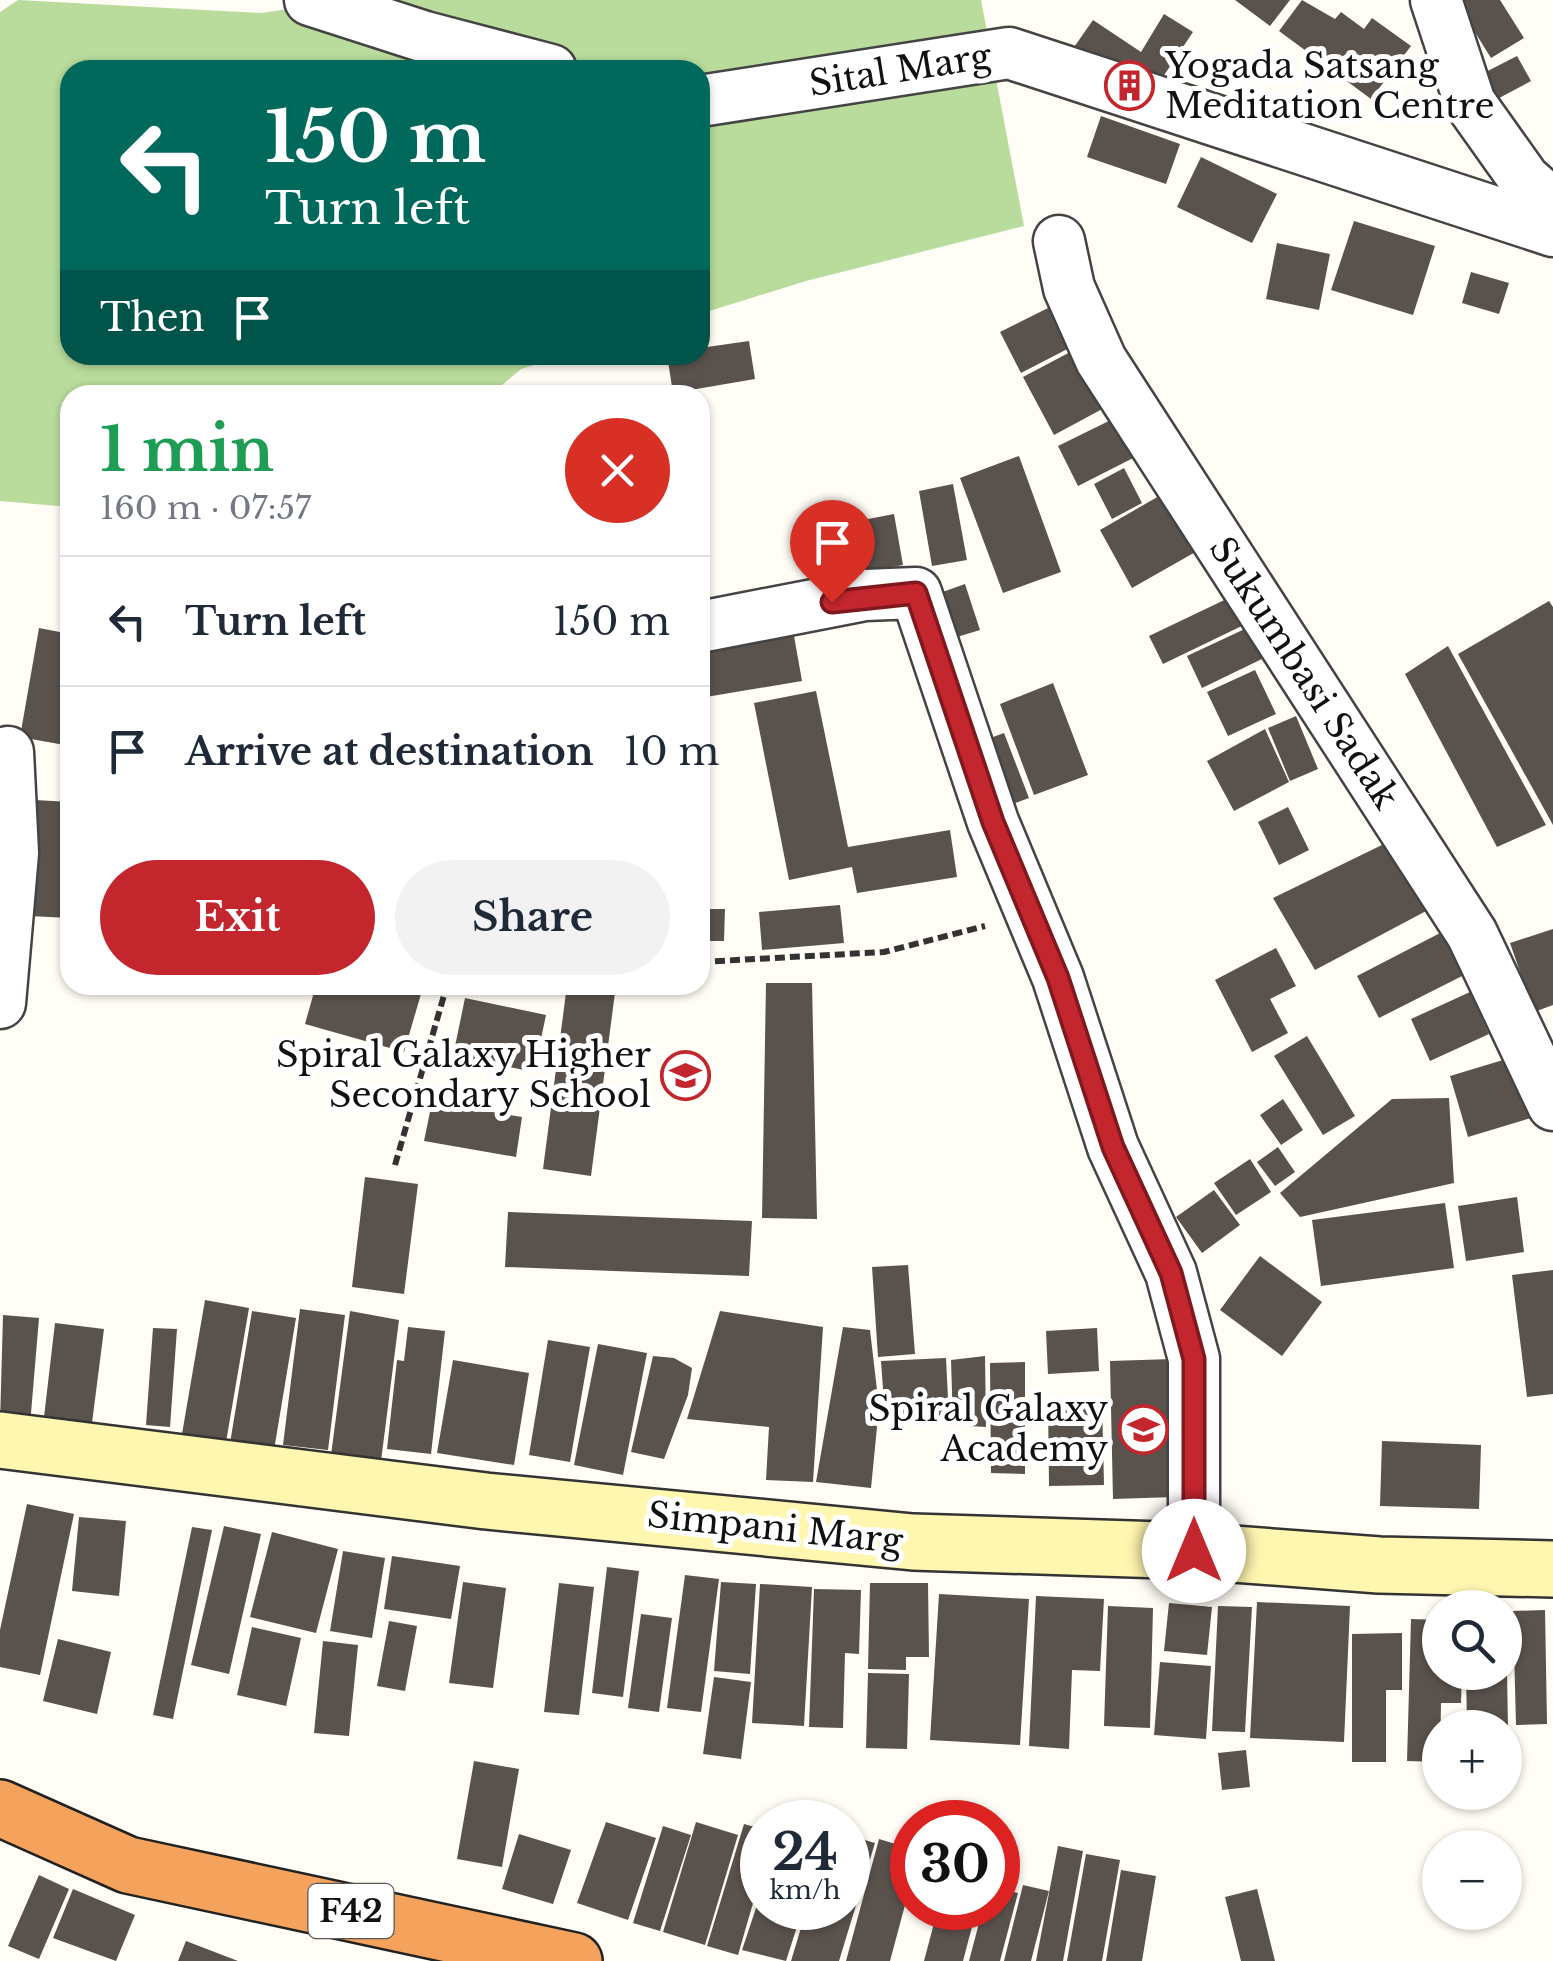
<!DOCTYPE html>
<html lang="en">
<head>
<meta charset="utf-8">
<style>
  body { margin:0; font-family:"Libre Baskerville",serif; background:#f2f2f3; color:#1f2937; height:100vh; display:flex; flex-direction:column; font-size:38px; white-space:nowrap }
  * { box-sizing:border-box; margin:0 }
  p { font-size:32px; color:#747a83 }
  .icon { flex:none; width:55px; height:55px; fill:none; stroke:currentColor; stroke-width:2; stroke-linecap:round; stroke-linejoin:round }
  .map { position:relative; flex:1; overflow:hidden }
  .drawer { position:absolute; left:60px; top:385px; width:650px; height:610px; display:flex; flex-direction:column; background:#fff; border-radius:30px; box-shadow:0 2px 8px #0004 }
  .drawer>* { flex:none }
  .top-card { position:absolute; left:60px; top:60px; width:650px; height:305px; border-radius:30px; box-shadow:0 2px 8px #0004; background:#00695c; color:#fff; overflow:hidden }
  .tools { position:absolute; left:1422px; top:1590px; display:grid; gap:20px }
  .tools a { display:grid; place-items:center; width:100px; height:100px; border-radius:50%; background:#fff; box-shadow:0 2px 8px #0004; font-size:50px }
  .speed { position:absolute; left:740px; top:1800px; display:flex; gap:20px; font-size:50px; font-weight:700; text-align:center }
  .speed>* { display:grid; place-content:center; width:130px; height:130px; border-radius:50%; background:#fff; box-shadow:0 2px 8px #0004; line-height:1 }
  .speed small { font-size:25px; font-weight:400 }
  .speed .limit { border:15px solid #d22; background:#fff; color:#111 }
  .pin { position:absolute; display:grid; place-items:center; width:85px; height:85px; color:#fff; margin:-102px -42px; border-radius:50% 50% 50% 0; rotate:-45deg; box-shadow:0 0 10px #0007 }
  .pin .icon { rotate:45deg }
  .me { position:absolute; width:110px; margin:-55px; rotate:0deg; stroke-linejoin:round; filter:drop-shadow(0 0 8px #0008) }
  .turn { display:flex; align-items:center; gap:35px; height:210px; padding:0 40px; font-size:45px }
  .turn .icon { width:130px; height:130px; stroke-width:2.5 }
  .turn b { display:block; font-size:70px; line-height:85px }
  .then { display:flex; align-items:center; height:95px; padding:0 40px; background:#0003; gap:20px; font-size:38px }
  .round { display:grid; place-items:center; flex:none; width:105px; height:105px; border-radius:52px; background:#f2f2f3 }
  .headline { display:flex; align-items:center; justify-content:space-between; height:170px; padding:0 40px }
  h1 { font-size:60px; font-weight:800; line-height:75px; color:#1e9e55 }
  .cta { display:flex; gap:20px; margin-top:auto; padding:20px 40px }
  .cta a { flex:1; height:115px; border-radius:60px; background:#c4262e; color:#fff; font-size:40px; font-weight:800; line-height:115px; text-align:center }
  .cta a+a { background:#f2f2f3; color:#1f2937 }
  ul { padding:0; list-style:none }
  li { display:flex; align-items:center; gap:30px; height:130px; padding:0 40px; border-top:2px solid #e0e1e3 }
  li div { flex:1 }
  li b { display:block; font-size:38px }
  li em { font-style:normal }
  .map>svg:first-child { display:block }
  .forest { fill:#b9dc9c }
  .building { fill:#5a524d }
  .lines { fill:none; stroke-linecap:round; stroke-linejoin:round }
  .street-casing { stroke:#444; stroke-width:55 }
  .secondary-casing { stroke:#333; stroke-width:60 }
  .highway-casing { stroke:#222; stroke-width:60 }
  .path { stroke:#333; stroke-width:6; stroke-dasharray:10 5; stroke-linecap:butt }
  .street { stroke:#fff; stroke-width:50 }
  .secondary { stroke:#fff6b0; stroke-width:55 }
  .highway { stroke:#f5a25d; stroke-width:55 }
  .route-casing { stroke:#7f191e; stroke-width:25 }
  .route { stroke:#c4262e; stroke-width:18 }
  .labels { text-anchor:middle; stroke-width:10; stroke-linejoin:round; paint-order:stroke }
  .shield { fill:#fff; stroke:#585858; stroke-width:2.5 }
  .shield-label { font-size:32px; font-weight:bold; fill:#111 }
  .poi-label { font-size:35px; fill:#111; stroke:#fff; text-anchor:end }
  .street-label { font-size:35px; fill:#111; stroke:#fff }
</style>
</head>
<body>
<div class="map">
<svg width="1553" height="1961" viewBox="0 0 1553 1961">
  <rect width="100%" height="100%" fill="#fffdf5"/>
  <path class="forest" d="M18 0 262 13 346 0H981L1024 226 806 281 700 314V70H70V355H567L521 369 490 395H70V507L0 501V12Z"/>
  <path class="building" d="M1235 0H1290L1270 26Z
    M1302 0 1335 19 1341 12 1364 29 1372 18 1411 46 1371 99 1279 31Z
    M1455 0H1500L1524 38 1491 58Z
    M1164 14 1193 32 1140 111 1065 60 1093 20 1141 52Z
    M1517 56 1531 81 1486 105 1472 79Z
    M1101 116 1180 144 1166 184 1087 157Z
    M1201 157 1277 194 1252 243 1177 207Z
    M1354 221 1435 246 1413 315 1331 290Z
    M1277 243 1330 254 1319 310 1266 299Z
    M1471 272 1509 283 1499 314 1462 303Z
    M1056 304 1077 344 1021 373 1000 332Z
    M749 341 755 379 673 393 667 355H700V348Z
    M1074 350 1106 407 1054 435 1023 377Z
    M1123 414 1143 453 1078 486 1058 446Z
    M1019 456 1061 572 1003 593 960 478Z
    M1124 468 1142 503 1112 519 1094 484Z
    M953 484 967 560 932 566 919 491Z
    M1173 488 1206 546 1132 588 1100 530Z
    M894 514 903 565 867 572 858 521Z
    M965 584 980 630 937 643 923 599Z
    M1237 594 1250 622 1163 664 1149 636Z
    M1549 601 1553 607V825L1458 654Z
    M791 619 802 681 700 698V635Z
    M1249 627 1264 658 1202 688 1187 656Z
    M39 628 70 634V746L20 737Z
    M1448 646 1546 825 1497 847 1405 674Z
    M1255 670 1276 714 1228 736 1207 692Z
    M1053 683 1088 775 1034 795 1000 704Z
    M816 691 848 847 950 830 957 877 857 893 852 867 789 880 754 703Z
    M1296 716 1318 769 1290 781 1268 728Z
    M1265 729 1289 782 1234 811 1207 761Z
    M1004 733 1029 798 999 809 974 744Z
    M35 800 70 802V918L29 916Z
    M1288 807 1309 850 1279 865 1258 822Z
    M1384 844 1428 910 1315 970 1273 898Z
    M840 905 844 943 762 950 759 912Z
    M700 909H725L724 941H700Z
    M1553 929V1005L1534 1012 1510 943Z
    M1444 931 1466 974 1379 1018 1357 976Z
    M1276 948 1296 986 1270 999 1288 1033 1252 1052 1215 980Z
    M766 983H812L817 1219 762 1218Z
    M316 985H389L421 994 404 1052 305 1024Z
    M567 985H616L591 1176 543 1169Z
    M1470 992 1489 1034 1430 1061 1411 1019Z
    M465 998 546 1015 534 1072 453 1056Z
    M1307 1036 1355 1116 1323 1135 1274 1056Z
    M1513 1057 1531 1118 1468 1137 1450 1076Z
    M1449 1098 1454 1183 1300 1217 1280 1193 1392 1099Z
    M1283 1099 1303 1130 1281 1145 1260 1115Z
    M432 1102 522 1117 516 1157 424 1141Z
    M1278 1147 1295 1172 1275 1186 1257 1162Z
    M1250 1159 1271 1192 1236 1215 1214 1183Z
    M365 1177 418 1184 404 1294 352 1287Z
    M1214 1190 1240 1225 1202 1253 1176 1217Z
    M1517 1197 1524 1252 1466 1261 1458 1206Z
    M1445 1203 1454 1268 1321 1286 1312 1220Z
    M508 1212 752 1221 749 1276 505 1267Z
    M1260 1256 1322 1302 1282 1356 1220 1310Z
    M908 1265 915 1354 878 1357 872 1267Z
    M1553 1270V1394L1527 1397 1512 1275Z
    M205 1300 249 1308 226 1442 182 1434Z
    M300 1309 345 1315 328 1450 283 1445Z
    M252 1311 296 1318 274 1450 230 1443Z
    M350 1311 399 1320 381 1461 331 1455Z
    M720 1311 823 1327 813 1482 766 1480 769 1427 687 1419Z
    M3 1315 39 1318 30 1425 0 1423Z
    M55 1323 104 1329 92 1423 44 1417Z
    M408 1327 445 1331 431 1454 387 1449 397 1360 404 1361Z
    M843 1327 870 1330 879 1407 871 1488 816 1482Z
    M153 1328 177 1329 170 1427 146 1425Z
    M1097 1328 1099 1371 1048 1374 1046 1331Z
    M548 1340 590 1347 570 1462 529 1455Z
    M598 1344 647 1353 623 1475 574 1465Z
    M653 1356 674 1358 692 1368 688 1395 664 1459 631 1452Z
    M985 1356 986 1427 953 1425 951 1360Z
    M946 1358 949 1419 885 1417 881 1361Z
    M1172 1359 1175 1497 1113 1499 1110 1361Z
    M453 1360 529 1373 514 1465 437 1453Z
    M1025 1362V1474L991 1473 990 1363Z
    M1102 1400 1104 1485 1049 1486 1048 1401Z
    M1382 1441 1481 1445 1479 1509 1380 1506Z
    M27 1504 74 1514 40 1675 0 1667V1630Z
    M79 1517 126 1521 119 1596 72 1591Z
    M224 1526 261 1534 229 1674 191 1665Z
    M192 1527 212 1530 173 1719 153 1715Z
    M272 1532 338 1549 316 1633 250 1617Z
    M343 1551 385 1558 372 1638 330 1631Z
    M392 1556 460 1566 451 1619 384 1609Z
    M607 1567 639 1571 623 1697 592 1693Z
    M685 1575 719 1579 701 1712 667 1708Z
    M463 1582 506 1588 493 1688 449 1683Z
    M721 1582 756 1584 750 1674 714 1671Z
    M559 1583 594 1587 579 1715 544 1712Z
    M870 1583H928L929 1657H906V1670L868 1669Z
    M760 1584 812 1587 804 1726 752 1723Z
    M814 1589 861 1590 859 1654 845 1653 843 1728 809 1727Z
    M939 1594 1029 1599 1020 1745 930 1740Z
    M1036 1596 1104 1599 1100 1671 1072 1670 1069 1749 1029 1746Z
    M1257 1602 1350 1606 1344 1742 1250 1738Z
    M1169 1603 1212 1607 1207 1655 1164 1651Z
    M1108 1606 1153 1608 1150 1728 1104 1726Z
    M1218 1606 1252 1607 1245 1732 1212 1731Z
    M1545 1610 1547 1724 1516 1725 1513 1611Z
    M641 1614 672 1618 659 1712 628 1708Z
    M1411 1619 1440 1620V1672H1462L1461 1703H1441L1440 1762 1407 1761Z
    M389 1621 417 1626 405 1691 377 1686Z
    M252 1627 301 1638 286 1706 237 1695Z
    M1402 1633V1690H1386V1762H1352V1634Z
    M58 1639 111 1652 97 1714 43 1701Z
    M323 1641 358 1645 349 1736 314 1733Z
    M1160 1662 1211 1666 1206 1739 1154 1735Z
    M1466 1672H1507L1508 1728H1467Z
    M868 1673 909 1674 907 1749 866 1748Z
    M714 1677 751 1682 741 1759 703 1754Z
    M1246 1750 1250 1787 1222 1790 1218 1753Z
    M474 1761 519 1769 502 1867 457 1859Z
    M606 1822 656 1838 628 1920 577 1903Z
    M696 1822 738 1835 705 1945 663 1932Z
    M744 1824 762 1829V1872L738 1955 707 1946Z
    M663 1826 691 1835 660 1931 633 1923Z
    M519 1834 571 1850 553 1904 502 1889Z
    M848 1835 875 1843 839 1961H791L807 1908H848Z
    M879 1839 912 1849V1879L890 1961H846Z
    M1058 1846 1083 1851 1063 1961H1036Z
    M1086 1854 1120 1860 1102 1961H1067Z
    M1121 1870 1156 1876 1142 1961H1106Z
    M39 1875 69 1889 39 1959 8 1946Z
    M1023 1885 1049 1891 1031 1961H1004Z
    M998 1888 1018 1893 1000 1961H969L983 1908H998Z
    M73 1889 135 1915 116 1961 53 1938Z
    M1257 1889 1275 1961H1241L1225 1897Z
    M762 1890V1908H803L786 1961 742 1950Z
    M938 1908H977L963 1961H924Z
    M186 1941 238 1961H178Z"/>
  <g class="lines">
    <defs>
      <path id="street" d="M310 0 425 37 551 70
        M1436 0 1470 103 1524 179 1553 205
        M700 101 1009 53 1553 231
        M1059 241 1069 288 1101 360 1472 934 1553 1105
        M700 627 865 595 916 593 993 822 1058 978 1113 1147 1171 1273 1194 1359V1551
        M0 1003 13 853 8 752"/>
      <path id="secondary" d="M0 1440 486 1501 913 1542 1194 1551 1379 1565 1553 1569"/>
      <path id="highway" d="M0 1808 128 1865 574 1961"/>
    </defs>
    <use href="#street" class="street-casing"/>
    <use href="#secondary" class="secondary-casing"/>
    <use href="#highway" class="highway-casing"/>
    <path class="path" d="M700 962 884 952 985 926
      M395 1165 447 985"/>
    <use href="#street" class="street"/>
    <use href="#secondary" class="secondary"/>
    <use href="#highway" class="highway"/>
  </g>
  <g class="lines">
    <defs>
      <path id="route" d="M832 602 916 593 993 822 1058 978 1113 1147 1171 1273 1194 1359V1551"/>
    </defs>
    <use href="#route" class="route-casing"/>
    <use href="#route" class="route"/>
  </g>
  <defs>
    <symbol id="building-ring" viewBox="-11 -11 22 22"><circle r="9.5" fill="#fff" stroke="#c4262e" stroke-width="1.5"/><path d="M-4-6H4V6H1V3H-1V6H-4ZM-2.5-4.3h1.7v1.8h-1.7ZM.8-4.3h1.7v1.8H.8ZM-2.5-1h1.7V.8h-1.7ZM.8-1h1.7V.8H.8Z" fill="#c4262e"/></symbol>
    <symbol id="school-ring" viewBox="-11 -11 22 22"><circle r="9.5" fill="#fff" stroke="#c4262e" stroke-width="1.5"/><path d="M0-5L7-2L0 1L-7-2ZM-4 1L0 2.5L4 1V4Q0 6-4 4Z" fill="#c4262e"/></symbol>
  </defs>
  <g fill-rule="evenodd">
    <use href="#building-ring" x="1102" y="58" width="55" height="55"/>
    <use href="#school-ring" x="658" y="1048" width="55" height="55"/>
    <use href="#school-ring" x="1116" y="1402" width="55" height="55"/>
  </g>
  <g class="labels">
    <rect class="shield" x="308.5" y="1884" width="85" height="54" rx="8"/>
    <g class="shield-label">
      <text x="351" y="1922">F42</text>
    </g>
    <g class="poi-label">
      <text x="1165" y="78" text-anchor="start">Yogada Satsang<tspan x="1165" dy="40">Meditation Centre</tspan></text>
      <text x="651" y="1067">Spiral Galaxy Higher<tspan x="651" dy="40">Secondary School</tspan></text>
      <text x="1108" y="1421">Spiral Galaxy<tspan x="1108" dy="40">Academy</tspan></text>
    </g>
    <g class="street-label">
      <text transform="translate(900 70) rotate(-9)" y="12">Sital Marg</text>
      <text transform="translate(1304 673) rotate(57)" y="12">Sukumbasi Sadak</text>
      <text transform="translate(775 1528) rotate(6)" y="12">Simpani Marg</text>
    </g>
  </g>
</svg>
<div class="tools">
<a><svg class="icon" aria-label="search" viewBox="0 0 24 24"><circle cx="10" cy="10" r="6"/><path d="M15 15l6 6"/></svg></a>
<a>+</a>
<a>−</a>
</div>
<div class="speed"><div>24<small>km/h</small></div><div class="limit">30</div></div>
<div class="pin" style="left:832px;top:602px;background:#d93025"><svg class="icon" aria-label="arrive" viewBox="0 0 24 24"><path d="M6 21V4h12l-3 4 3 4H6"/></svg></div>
<svg class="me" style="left:1194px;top:1551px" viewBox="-20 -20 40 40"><circle r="19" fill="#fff"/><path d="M0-13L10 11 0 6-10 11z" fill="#c4262e"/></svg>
<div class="top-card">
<div class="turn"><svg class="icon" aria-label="left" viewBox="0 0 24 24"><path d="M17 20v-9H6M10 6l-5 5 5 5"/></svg><div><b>150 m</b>Turn left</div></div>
<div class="then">Then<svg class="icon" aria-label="arrive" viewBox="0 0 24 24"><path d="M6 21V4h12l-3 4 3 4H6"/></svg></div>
</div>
<section class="drawer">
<div class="headline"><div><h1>1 min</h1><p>160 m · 07:57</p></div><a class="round" style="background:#d93025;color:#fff"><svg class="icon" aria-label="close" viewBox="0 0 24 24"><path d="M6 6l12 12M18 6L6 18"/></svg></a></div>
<ul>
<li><svg class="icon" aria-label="left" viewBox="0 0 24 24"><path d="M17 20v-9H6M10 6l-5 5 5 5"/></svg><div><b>Turn left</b></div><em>150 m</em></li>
<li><svg class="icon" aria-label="arrive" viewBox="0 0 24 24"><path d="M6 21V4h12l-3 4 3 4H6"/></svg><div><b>Arrive at destination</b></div><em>10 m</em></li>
</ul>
<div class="cta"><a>Exit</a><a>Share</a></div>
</section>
</div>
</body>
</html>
